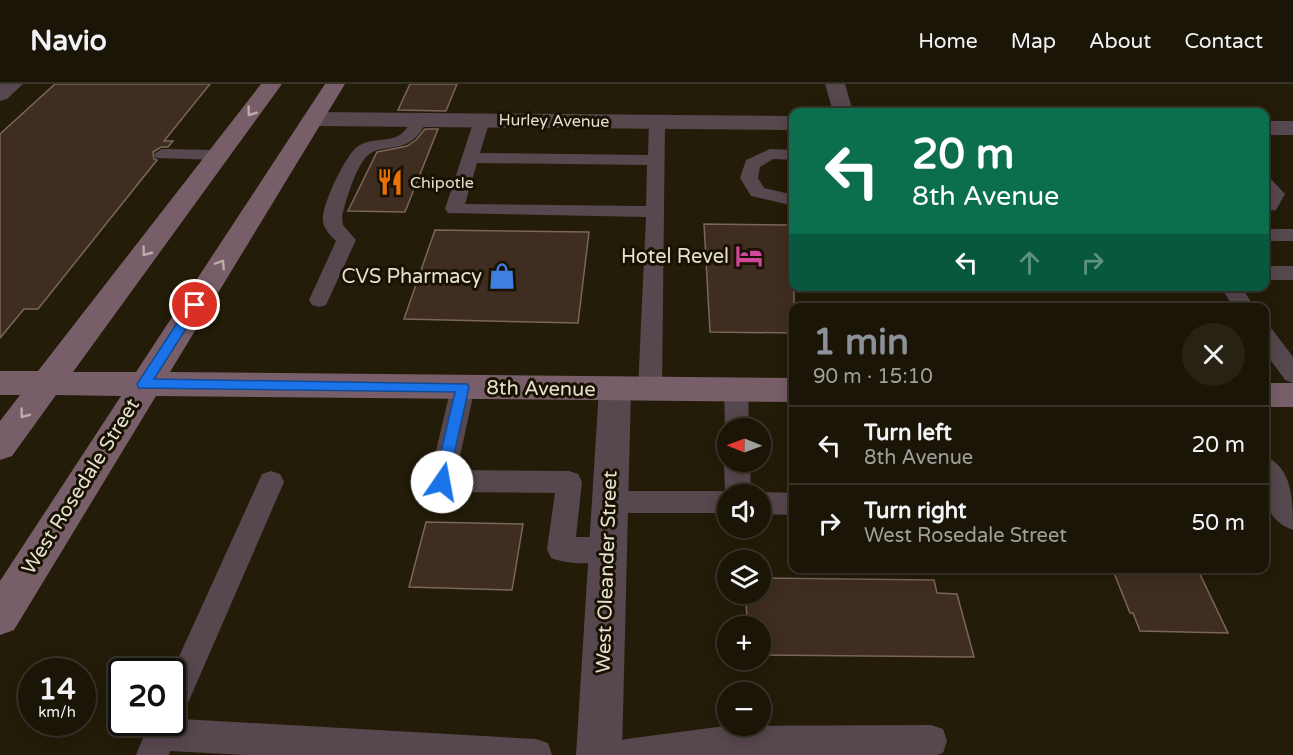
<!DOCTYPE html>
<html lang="en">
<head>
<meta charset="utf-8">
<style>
  body { margin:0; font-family:"Varela Round",sans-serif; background:#272214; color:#f1f3f6; height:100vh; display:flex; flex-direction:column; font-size:22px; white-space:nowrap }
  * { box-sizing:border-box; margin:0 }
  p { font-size:20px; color:#9f9f9b }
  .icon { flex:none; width:33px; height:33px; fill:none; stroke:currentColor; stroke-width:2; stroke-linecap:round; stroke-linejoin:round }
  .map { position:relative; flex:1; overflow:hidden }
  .drawer { position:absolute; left:789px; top:219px; width:480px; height:270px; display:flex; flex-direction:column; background:#1a1506; border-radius:12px; box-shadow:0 3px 15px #0003,0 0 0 2px #383428 }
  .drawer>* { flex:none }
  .guide { position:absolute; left:789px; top:24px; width:480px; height:183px; border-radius:12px; box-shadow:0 3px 15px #0003,0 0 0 2px #383428; background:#0b6e4f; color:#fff; overflow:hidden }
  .needle { width:39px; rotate:271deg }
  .buttons { position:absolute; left:717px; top:334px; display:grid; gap:12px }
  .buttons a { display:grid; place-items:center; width:54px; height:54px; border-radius:50%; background:#1a1506; box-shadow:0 3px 15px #0003,0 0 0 2px #383428; font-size:30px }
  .speed { position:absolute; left:18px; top:574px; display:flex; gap:12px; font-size:30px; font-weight:700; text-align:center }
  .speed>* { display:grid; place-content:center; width:78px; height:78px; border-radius:50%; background:#1a1506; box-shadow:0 3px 15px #0003,0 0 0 2px #383428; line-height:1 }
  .speed small { font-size:15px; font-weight:400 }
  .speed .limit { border:3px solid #111; border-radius:9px; background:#fff; color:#111 }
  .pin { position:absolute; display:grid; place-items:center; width:51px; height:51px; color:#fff; margin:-26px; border:3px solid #fff; border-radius:50%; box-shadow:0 2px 6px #0007 }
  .me { position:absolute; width:66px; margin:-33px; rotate:12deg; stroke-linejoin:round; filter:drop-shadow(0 0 4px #0008) }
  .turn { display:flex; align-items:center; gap:21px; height:126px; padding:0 24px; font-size:27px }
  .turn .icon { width:78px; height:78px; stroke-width:2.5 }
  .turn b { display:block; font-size:42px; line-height:51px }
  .lanes { display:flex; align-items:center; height:57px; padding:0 24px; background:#0003; justify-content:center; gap:30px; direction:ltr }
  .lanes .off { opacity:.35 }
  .round { display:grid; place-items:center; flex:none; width:63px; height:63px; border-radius:32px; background:#272214 }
  .headline { display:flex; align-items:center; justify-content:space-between; height:102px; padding:0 24px }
  h1 { font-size:36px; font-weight:700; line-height:45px; color:#8c9099 }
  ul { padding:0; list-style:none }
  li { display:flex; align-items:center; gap:18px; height:78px; padding:0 24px; border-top:2px solid #383428 }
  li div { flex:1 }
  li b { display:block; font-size:22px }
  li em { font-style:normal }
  header { display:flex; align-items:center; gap:36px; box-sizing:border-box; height:84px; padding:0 30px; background:#1a1506; border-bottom:2px solid #383428 }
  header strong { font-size:28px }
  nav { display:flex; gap:33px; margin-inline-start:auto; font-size:21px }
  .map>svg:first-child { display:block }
  .building { fill:#402d21; stroke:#7b6658; stroke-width:1.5 }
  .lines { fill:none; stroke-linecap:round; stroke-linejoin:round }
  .lane { fill:#57474e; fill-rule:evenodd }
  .street { fill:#57474e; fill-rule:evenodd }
  .secondary { fill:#785e69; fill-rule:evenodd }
  .oneway { stroke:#b9aca9 }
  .route { fill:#1a73e8; stroke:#114b97; stroke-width:1.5 }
  .labels { text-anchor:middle; stroke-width:6; stroke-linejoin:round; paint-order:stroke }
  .far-street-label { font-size:16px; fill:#e4e0d3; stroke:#191201 }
  .far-poi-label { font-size:16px; fill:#e4e0d3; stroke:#191201; text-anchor:start }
  .poi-label { font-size:20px; fill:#e4e0d3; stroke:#191201; text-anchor:end }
  .street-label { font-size:20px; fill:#e4e0d3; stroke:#191201 }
</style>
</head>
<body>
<header>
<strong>Navio</strong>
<nav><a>Home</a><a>Map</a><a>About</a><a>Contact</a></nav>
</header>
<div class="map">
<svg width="1293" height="671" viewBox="0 0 1293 671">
  <rect width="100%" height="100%" fill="#221c08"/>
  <path class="building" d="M55 0H210L164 57H173L168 63H161L153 68 154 75 157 76 38 225H24L0 254V50Z
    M410 0H457L446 27 398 26Z
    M425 45H438L405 128 348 127 377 68 407 62 416 56Z
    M704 140 794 141V249L710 248Z
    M435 146 589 148 578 239 404 235Z
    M426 438 523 440 512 506 409 503Z
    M1112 484H1197L1228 549 1140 547 1133 529H1130Z
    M760 494 934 496 937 509 957 510 974 573 760 571V543H748L745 510H760Z"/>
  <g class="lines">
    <path class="lane" d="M420 30 428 35C420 51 412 61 394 63 386 65 378 64 371 69 357 77 346 116 342 132L343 141 356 156 326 221 319 223 312 221 309 216 336 157C331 152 324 145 323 138 320 124 345 72 357 63 370 53 389 59 401 50 407 46 410 38 414 32Z
      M482 31 490 36 480 69 648 71 649 38 657 33 665 38 662 305 658 311 650 314 642 311 638 305 646 133 448 129 445 125 474 36ZM477 79 647 81 646 122 465 120Z
      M162 65 219 66 225 67 227 71 225 75 219 76 156 74 154 70Z
      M770 65 794 66V76L773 75 760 83 758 94 764 104 794 111V122L751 112 740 94 746 76Z
      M1264 93 1270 94 1285 110 1276 126 1264 127 1267 111 1264 109Z
      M1264 145H1293V157H1264Z
      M1264 182H1293V196H1264Z
      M1220 202H1241L1255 224H1234Z
      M1264 242 1272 245 1293 273V299L1285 296 1264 267Z
      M463 294 471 297 475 303 457 386 569 387 578 390 582 398 576 453H607L617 456 621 465 617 474C599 481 569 481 551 474L547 465 555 409 442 408 433 405 429 397 451 303 455 297Z
      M736 297 744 300 748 306 749 345H728V350L725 345 724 306 728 300Z
      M728 372V378H750L751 411 760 408 794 409V431L760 430V411H728V429H609L600 426 596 418 600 410 609 407H725L724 378Z
      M271 387 280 390 284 398 181 635 536 655 548 659 552 671H245L170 667 169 671H136L149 639H172V588L262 390Z
      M931 641 943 645 947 657 943 669 937 671H610L614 659 626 655 725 642Z"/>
    <path class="street" d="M0 0H23L7 15 0 17Z
      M825 0H845L853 28H833Z
      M315 28 794 32V46L315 42 307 40 304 35 307 30Z
      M1264 37H1293V51H1264Z
      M615 293 626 296 631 305 622 671H576L599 305 604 296Z
      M1264 372C1293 383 1293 417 1293 446 1259 434 1264 401 1264 372Z"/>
    <path class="secondary" d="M261 0H282L73 288H136L325 0H345L170 288 794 294V318L156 312 14 546 0 551V497L121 312 56 311 12 372 0 376V337L20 311H0V287H38Z
      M1264 299H1293V323H1264Z"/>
  </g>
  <defs><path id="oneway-chevron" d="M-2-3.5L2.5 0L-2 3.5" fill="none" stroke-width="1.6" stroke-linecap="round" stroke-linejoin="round" transform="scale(1.5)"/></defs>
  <g class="oneway">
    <use href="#oneway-chevron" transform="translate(251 28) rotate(127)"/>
    <use href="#oneway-chevron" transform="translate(146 168) rotate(127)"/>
    <use href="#oneway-chevron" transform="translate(221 180) rotate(-57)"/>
    <use href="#oneway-chevron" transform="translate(24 330) rotate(127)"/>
  </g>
  <path class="route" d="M195 217 201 221 154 295 467 300 469 303 447 402 442 404 437 402 434 398 455 308 139 304 137 300 139 297 191 218Z"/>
  <defs>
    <symbol id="restaurant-bare" viewBox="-9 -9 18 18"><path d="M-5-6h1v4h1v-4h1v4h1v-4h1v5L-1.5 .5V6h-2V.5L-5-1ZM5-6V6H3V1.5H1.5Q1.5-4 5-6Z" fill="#e8710a" stroke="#191201" stroke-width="2.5" paint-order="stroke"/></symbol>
    <symbol id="hotel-bare" viewBox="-9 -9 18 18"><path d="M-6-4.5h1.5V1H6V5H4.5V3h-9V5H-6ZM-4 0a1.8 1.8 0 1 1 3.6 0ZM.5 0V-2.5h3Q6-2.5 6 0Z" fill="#d1479c" stroke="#191201" stroke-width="2.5" paint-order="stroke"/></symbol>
    <symbol id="shop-bare" viewBox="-9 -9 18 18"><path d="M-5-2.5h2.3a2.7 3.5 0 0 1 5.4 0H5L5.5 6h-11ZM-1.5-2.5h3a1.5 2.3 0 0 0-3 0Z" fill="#3f7fe0" stroke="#191201" stroke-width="2.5" paint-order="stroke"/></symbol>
  </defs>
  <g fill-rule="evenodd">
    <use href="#restaurant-bare" x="371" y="79" width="38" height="38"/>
    <use href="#hotel-bare" x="730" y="153" width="38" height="38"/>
    <use href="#shop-bare" x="483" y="173" width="38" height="38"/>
  </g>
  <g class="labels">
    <g class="far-street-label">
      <text transform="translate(554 36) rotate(1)" y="6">Hurley Avenue</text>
    </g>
    <g class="far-poi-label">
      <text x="410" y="104">Chipotle</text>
    </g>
    <g class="poi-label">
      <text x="729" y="179">Hotel Revel</text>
      <text x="482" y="199">CVS Pharmacy</text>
    </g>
    <g class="street-label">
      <text transform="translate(541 304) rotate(1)" y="7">8th Avenue</text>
      <text transform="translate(80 402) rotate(-58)" y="7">West Rosedale Street</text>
      <text transform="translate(606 488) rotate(-88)" y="7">West Oleander Street</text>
    </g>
  </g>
</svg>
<div class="buttons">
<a><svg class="needle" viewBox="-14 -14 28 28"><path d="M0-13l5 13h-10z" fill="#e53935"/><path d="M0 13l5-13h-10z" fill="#9f9f9b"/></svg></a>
<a><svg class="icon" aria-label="sound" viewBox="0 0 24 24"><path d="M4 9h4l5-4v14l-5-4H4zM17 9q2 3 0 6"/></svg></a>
<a><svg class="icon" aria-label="layers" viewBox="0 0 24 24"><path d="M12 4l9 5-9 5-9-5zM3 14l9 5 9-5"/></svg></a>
<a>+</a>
<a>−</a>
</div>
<div class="speed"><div>14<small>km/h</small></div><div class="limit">20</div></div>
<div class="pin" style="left:195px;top:221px;background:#d93025"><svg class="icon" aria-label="arrive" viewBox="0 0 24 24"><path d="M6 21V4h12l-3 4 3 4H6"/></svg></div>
<svg class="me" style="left:442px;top:398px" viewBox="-20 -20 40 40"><circle r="19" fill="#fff"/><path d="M0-13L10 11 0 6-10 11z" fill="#1a73e8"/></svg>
<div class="guide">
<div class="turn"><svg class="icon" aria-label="left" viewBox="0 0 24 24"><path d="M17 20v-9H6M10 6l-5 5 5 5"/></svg><div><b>20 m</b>8th Avenue</div></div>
<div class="lanes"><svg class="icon" aria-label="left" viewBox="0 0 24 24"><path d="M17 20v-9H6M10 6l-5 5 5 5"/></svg><svg class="icon off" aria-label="ahead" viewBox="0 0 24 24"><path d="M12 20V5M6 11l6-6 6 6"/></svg><svg class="icon off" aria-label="right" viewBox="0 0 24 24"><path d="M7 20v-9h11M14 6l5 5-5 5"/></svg></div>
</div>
<section class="drawer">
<div class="headline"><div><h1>1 min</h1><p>90 m · 15:10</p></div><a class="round"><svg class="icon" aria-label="close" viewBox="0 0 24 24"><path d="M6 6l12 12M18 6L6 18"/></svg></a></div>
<ul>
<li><svg class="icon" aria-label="left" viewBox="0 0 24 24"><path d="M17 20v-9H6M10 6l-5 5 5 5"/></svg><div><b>Turn left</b><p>8th Avenue</p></div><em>20 m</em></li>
<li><svg class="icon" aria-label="right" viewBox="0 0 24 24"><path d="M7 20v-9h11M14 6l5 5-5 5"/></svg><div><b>Turn right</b><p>West Rosedale Street</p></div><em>50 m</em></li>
</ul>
</section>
</div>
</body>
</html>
